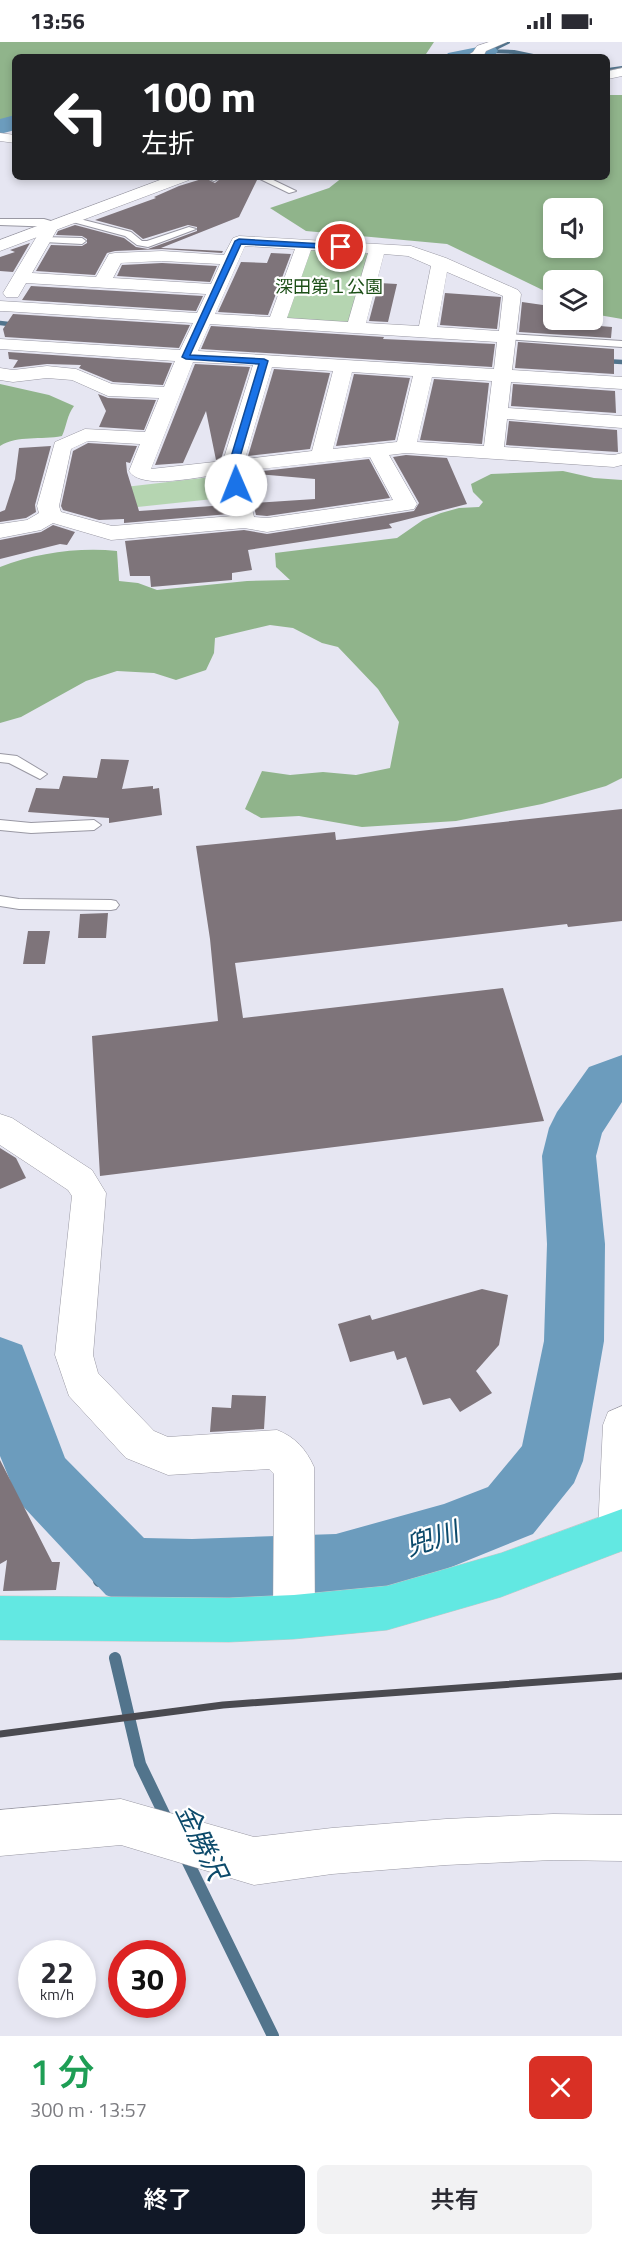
<!DOCTYPE html>
<html lang="ja">
<head>
<meta charset="utf-8">
<style>
  body { margin:0; font-family:"Titillium Web","Noto Sans JP",sans-serif; background:#f2f2f3; color:#2b2b33; height:100vh; display:flex; flex-direction:column; font-size:22px; white-space:nowrap }
  * { box-sizing:border-box; margin:0 }
  p { font-size:20px; color:#7c7c81 }
  .icon { flex:none; width:33px; height:33px; fill:none; stroke:currentColor; stroke-width:2; stroke-linecap:round; stroke-linejoin:round }
  .map { position:relative; height:1994px; overflow:hidden }
  .sheet { display:flex; flex-direction:column; background:#fff; flex:1 }
  .sheet>* { flex:none }
  .top-card { position:absolute; left:12px; top:12px; width:598px; height:126px; border-radius:9px; box-shadow:0 3px 9px #0003; background:#202124; color:#fff; overflow:hidden }
  .tools { position:absolute; left:543px; top:156px; display:grid; gap:12px }
  .tools a { display:grid; place-items:center; width:60px; height:60px; border-radius:9px; background:#fff; box-shadow:0 3px 9px #0003; font-size:30px }
  .speed { position:absolute; left:18px; top:1898px; display:flex; gap:12px; font-size:30px; font-weight:700; text-align:center }
  .speed>* { display:grid; place-content:center; width:78px; height:78px; border-radius:50%; background:#fff; box-shadow:0 3px 9px #0003; line-height:1 }
  .speed small { font-size:15px; font-weight:400 }
  .speed .limit { border:9px solid #d22; background:#fff; color:#111 }
  .pin { position:absolute; display:grid; place-items:center; width:51px; height:51px; color:#fff; margin:-26px; border:3px solid #fff; border-radius:50%; box-shadow:0 2px 6px #0007 }
  .me { position:absolute; width:66px; margin:-33px; rotate:359deg; stroke-linejoin:round; filter:drop-shadow(0 0 4px #0008) }
  .turn { display:flex; align-items:center; gap:21px; height:126px; padding:0 30px; font-size:27px }
  .turn .icon { width:78px; height:78px; stroke-width:2.5 }
  .turn b { display:block; font-size:42px; line-height:51px }
  .round { display:grid; place-items:center; flex:none; width:63px; height:63px; border-radius:9px; background:#f2f2f3 }
  .headline { display:flex; align-items:center; justify-content:space-between; height:102px; padding:0 30px }
  h1 { font-size:36px; font-weight:600; line-height:45px; color:#1e9e55 }
  .action { display:flex; gap:12px; margin-top:auto; padding:12px 30px }
  .action a { flex:1; height:69px; border-radius:9px; background:#111827; color:#fff; font-size:24px; font-weight:600; line-height:69px; text-align:center }
  .action a+a { background:#f2f2f3; color:#2b2b33 }
  .status { display:flex; justify-content:space-between; align-items:center; height:42px; padding:0 30px; background:#fff; direction:ltr }
  .status svg { height:16px; fill:currentColor }
  .map>svg:first-child { display:block }
  .green { fill:#b5d5b1 }
  .forest { fill:#90b48b; fill-rule:evenodd }
  .lines { fill:none; stroke-linecap:round; stroke-linejoin:round }
  .stream-far2 { stroke:#52748c; stroke-width:4 }
  .stream-far1 { stroke:#52748c; stroke-width:4.5 }
  .stream { stroke:#52748c; stroke-width:12 }
  .river { fill:#6c9cbd; fill-rule:evenodd }
  .building { fill:#7e747a }
  .service-casing { stroke:#9998a3; stroke-width:2 }
  .minor-casing { stroke:#9998a3; stroke-width:1 }
  .tertiary-casing { stroke:#9998a3; stroke-width:1 }
  .trunk-casing { stroke:#c7c7c8; stroke-width:1 }
  .service { fill:#fff; fill-rule:evenodd }
  .minor { fill:#fff; fill-rule:evenodd }
  .tertiary { fill:#fff; fill-rule:evenodd }
  .trunk { fill:#62e8e2; fill-rule:evenodd }
  .rail { stroke:#4a4a50; stroke-width:7 }
  .route { fill:#1a73e8; stroke:#114b97; stroke-width:1.5 }
  .labels { text-anchor:middle; stroke-width:4.5; stroke-linejoin:round; paint-order:stroke }
  .far-park-label { font-size:18px; fill:#1c4f17; stroke:#fff }
  .near-water-label { font-size:27px; font-style:italic; fill:#0c4a6b; stroke:#fff }
</style>
</head>
<body>
<div class="status"><b>13:56</b><svg viewBox="0 0 49 12"><path d="M0 12V9h3v3zM5 12V6h3v6zM10 12V3h3v9zM15 12V0h3v12zM26 1h20v11H26zM47 4h2v5h-2z"/></svg></div>
<div class="map">
<svg width="622" height="1994" viewBox="0 0 622 1994">
  <rect width="100%" height="100%" fill="#e6e6f2"/>
  <path class="green" d="M314 207 370 212 352 279 344 281 286 276 309 209Z
    M220 434 228 435 232 455 128 466 125 445Z"/>
  <path class="forest" d="M0 0H434L424 15H15V75L0 80Z
    M608 53H622V277L593 272 592 238H554L553 253 447 202 306 189 270 166 329 146 343 135H608ZM554 166H592V206H554Z
    M0 342 49 353 74 364C67 373 67 383 62 394 41 398 18 393 0 404Z
    M563 429 594 436 622 438V736L606 744 542 762 456 779 362 785 299 774 261 776 245 767 262 729 290 733 323 730 356 733 390 726 399 680 378 647 338 605 322 601 293 586 270 583 215 596 214 611 206 628 176 638 154 631 117 629 86 639 21 675 0 681V525C36 511 79 505 117 509L119 539 138 541 157 548 247 539 290 538 276 525 275 511 397 496 423 478 441 471 459 466 479 465 483 460 473 450 471 442 491 432Z"/>
  <g class="lines">
    <path class="stream-far2" d="M488 9 514 10 538 15
      M490 9 508 0
      M608 28 622 26"/>
    <path class="stream-far1" d="M0 281 17 283
      M604 319 622 320"/>
    <path class="stream" d="M87 1486 99 1539
      M115 1616 140 1722 167 1778
      M185 1814 273 1994"/>
    <path class="river" d="M488 3 495 5 498 9 495 13 445 15 448 11Z
      M15 73V88L0 92V77Z
      M622 1013V1060L602 1091 596 1114 605 1202 604 1299 583 1419 574 1441 533 1492 444 1528 336 1560 192 1565 130 1563 106 1553 19 1460 0 1414V1295L22 1303 65 1416 144 1496 192 1497 336 1492 444 1462 488 1445 522 1404 544 1299 547 1202 542 1114 549 1086 557 1070 589 1025Z"/>
  </g>
  <path class="building" d="M219 135H254L257 138 239 175 161 206 223 209 222 211 162 207 115 209 107 211 95 233 36 229 51 203 82 204 87 201V197L82 194 56 193 58 189 75 183 124 196 136 205 148 207 197 189V185L188 183 143 197 132 188 95 178 156 156 154 155 179 144 205 136 215 141 220 137Z
    M30 201 13 230 0 229V215L15 210 10 208Z
    M271 211 291 212 268 273 218 270 241 220 267 221Z
    M162 221 217 224 210 240 117 234 122 223Z
    M379 241 397 242 388 280 369 279Z
    M31 244 203 254 196 269 22 258Z
    M445 251 501 255 497 287 440 283Z
    M522 260 543 263V269H554V278H575V282L612 285 611 296 519 290Z
    M13 272 190 283 179 306 5 295 3 287Z
    M211 284 384 295 383 297 495 302 492 325 201 307Z
    M518 300 614 307V332L515 326Z
    M8 310 172 321 163 343 113 340 79 326 81 323 47 322 13 326 18 318 9 317Z
    M195 322 250 325 221 417 216 418 206 369 183 421 155 423Z
    M274 327 330 331 310 407 248 414Z
    M354 332 410 336 395 398 336 404Z
    M434 337 489 341 482 402 420 398Z
    M513 342 615 349 616 371 511 364Z
    M98 352 108 356 156 358 144 388 99 385 106 369Z
    M509 379 617 388 618 410 506 403Z
    M88 401 137 404 130 421 126 420 127 430 139 469 227 463 229 472 124 481V477L99 478 63 468 61 464 73 409Z
    M51 404 35 463 36 470 26 476 0 480V470L5 468 15 437 19 406Z
    M406 413 447 416 467 462 389 482 392 486 248 508 252 528 232 531V538L151 545 150 534H130L125 499 244 488 267 492 414 469 419 461 393 415Z
    M369 417 390 456 267 474 256 473 253 461 315 457V437L246 431Z
    M53 483 75 490 67 503 60 502 0 517V498L41 490Z
    M101 717 129 718 122 747 153 744V747L159 746 162 773 109 781V776L28 770 36 746 59 747 63 734 97 736Z
    M622 767V879L568 885 567 882 235 921 243 976 503 946 544 1079 100 1134 92 994 218 979 210 897 196 804 335 790 336 798Z
    M108 871 106 896H78L80 872Z
    M28 889H50L45 922H23Z
    M0 1106 16 1116 26 1136 0 1147Z
    M482 1247 508 1253 499 1303 476 1329 492 1351 460 1370 450 1356 423 1363 406 1315 397 1318 394 1309 350 1320 338 1282 370 1273 372 1278Z
    M232 1353 266 1354 264 1387 210 1390 212 1365 231 1366Z
    M0 1418 52 1520H60L56 1548 3 1549 7 1518 0 1522Z"/>
  <g class="lines">
    <defs>
      <path id="service" d="M206 135H216L218 137 214 139Z
        M256 135H267L296 149 289 151Z
        M72 175 131 190 142 199H147L189 185 196 187 148 205 137 203 125 194 69 179V175Z
        M0 177H44L61 182 57 185 0 183Z
        M41 195 82 196 86 199 82 202 44 200 41 199Z
        M508 292 622 299V305L505 297 503 295Z
        M0 712 17 714 47 732 40 737 9 721 0 720Z
        M0 778 31 781 94 778 101 783 94 788 31 791 0 788Z
        M0 854 19 857 111 858 116 859 119 863 116 867 111 868 19 867 0 864Z"/>
      <path id="minor" d="M489 0H507L486 9 483 15H465L473 10 477 4Z
        M622 26V34L608 37V29Z
        M0 91 15 93V101L0 99Z
        M51 179 59 184 32 231 96 235 109 212 115 211 162 209 224 213 233 196 239 194 411 204 446 216 518 248 521 252 512 328 622 335V347L511 340 508 366 622 374V386L507 377 504 405 614 413 622 411V423L614 425 406 411 389 413 417 462 414 467 267 490 244 486 111 498 53 481 41 488 0 496V482L27 478 39 471 37 464 55 400 85 387 145 390 159 356 108 354 72 338 47 336 13 340 0 338V326L13 328 47 324 76 327 112 342 164 345 175 319 0 307V297L180 308 193 281 3 269H0V259L197 271 206 252 26 241 18 255H6L3 251 43 184ZM245 204 295 207 270 275 215 272ZM311 208 368 211 348 280 287 276ZM384 212 408 214 431 224 419 284 366 281ZM162 219 220 222 211 242 113 236 121 221ZM447 230 503 254 499 289 437 285ZM210 282 497 300 494 327 198 309ZM193 320 253 323 223 419 151 427ZM272 325 333 329 312 409 245 417ZM352 330 413 334 397 400 333 407ZM432 335 492 339 484 404 417 400ZM88 399 140 402 129 429C142 449 201 434 223 432L232 474 112 484 61 470 59 464 71 407ZM370 415 393 458 267 476 254 475 243 429Z
        M0 1072 12 1076 92 1128 106 1151 93 1313 98 1331 154 1389 168 1395 277 1388C295 1395 306 1407 314 1425L315 1575 309 1590 294 1596 279 1590 273 1575 274 1432 269 1427 168 1433 126 1416 69 1354 55 1313 72 1154 68 1148 0 1103Z
        M622 1364V1509L618 1510 604 1504 598 1490 603 1383 608 1370Z
        M121 1757 254 1795 332 1786 446 1777 553 1772 622 1773V1819L553 1818 446 1823 332 1832 254 1843 121 1803 0 1814V1768Z"/>
      <path id="tertiary" d="M168 135H191L189 138 0 209V198Z"/>
      <path id="trunk" d="M622 1467V1509L501 1555 387 1588 294 1597 229 1600 0 1598V1554L229 1556 294 1553 387 1544 501 1511Z"/>
    </defs>
    <use href="#service" class="service-casing"/>
    <use href="#minor" class="minor-casing"/>
    <use href="#tertiary" class="tertiary-casing"/>
    <use href="#trunk" class="trunk-casing"/>
    <use href="#service" class="service"/>
    <use href="#minor" class="minor"/>
    <use href="#tertiary" class="tertiary"/>
    <use href="#trunk" class="trunk"/>
    <path class="rail" d="M0 1692 223 1663 622 1634"/>
  </g>
  <path class="route" d="M239 197 341 203 344 205 341 207 241 202 190 313 264 317 268 319 237 425 240 443 236 446 231 443 228 425 259 322 186 317 182 315 235 199Z"/>
  <g class="labels">
    <g class="far-park-label">
      <text x="329" y="251">深田第１公園</text>
    </g>
    <g class="near-water-label">
      <text transform="translate(432 1497) rotate(-18)" y="9">兜川</text>
      <text transform="translate(201 1800) rotate(64)" y="9">金勝沢</text>
    </g>
  </g>
</svg>
<div class="tools">
<a><svg class="icon" aria-label="sound" viewBox="0 0 24 24"><path d="M4 9h4l5-4v14l-5-4H4zM17 9q2 3 0 6"/></svg></a>
<a><svg class="icon" aria-label="layers" viewBox="0 0 24 24"><path d="M12 4l9 5-9 5-9-5zM3 14l9 5 9-5"/></svg></a>
</div>
<div class="speed"><div>22<small>km/h</small></div><div class="limit">30</div></div>
<div class="pin" style="left:341px;top:205px;background:#d93025"><svg class="icon" aria-label="arrive" viewBox="0 0 24 24"><path d="M6 21V4h12l-3 4 3 4H6"/></svg></div>
<svg class="me" style="left:236px;top:443px" viewBox="-20 -20 40 40"><circle r="19" fill="#fff"/><path d="M0-13L10 11 0 6-10 11z" fill="#1a73e8"/></svg>
<div class="top-card">
<div class="turn"><svg class="icon" aria-label="left" viewBox="0 0 24 24"><path d="M17 20v-9H6M10 6l-5 5 5 5"/></svg><div><b>100 m</b>左折</div></div>
</div>
</div>
<section class="sheet">
<div class="headline"><div><h1>1 分</h1><p>300 m · 13:57</p></div><a class="round" style="background:#d93025;color:#fff"><svg class="icon" aria-label="close" viewBox="0 0 24 24"><path d="M6 6l12 12M18 6L6 18"/></svg></a></div>
<div class="action"><a>終了</a><a>共有</a></div>
</section>
</body>
</html>
